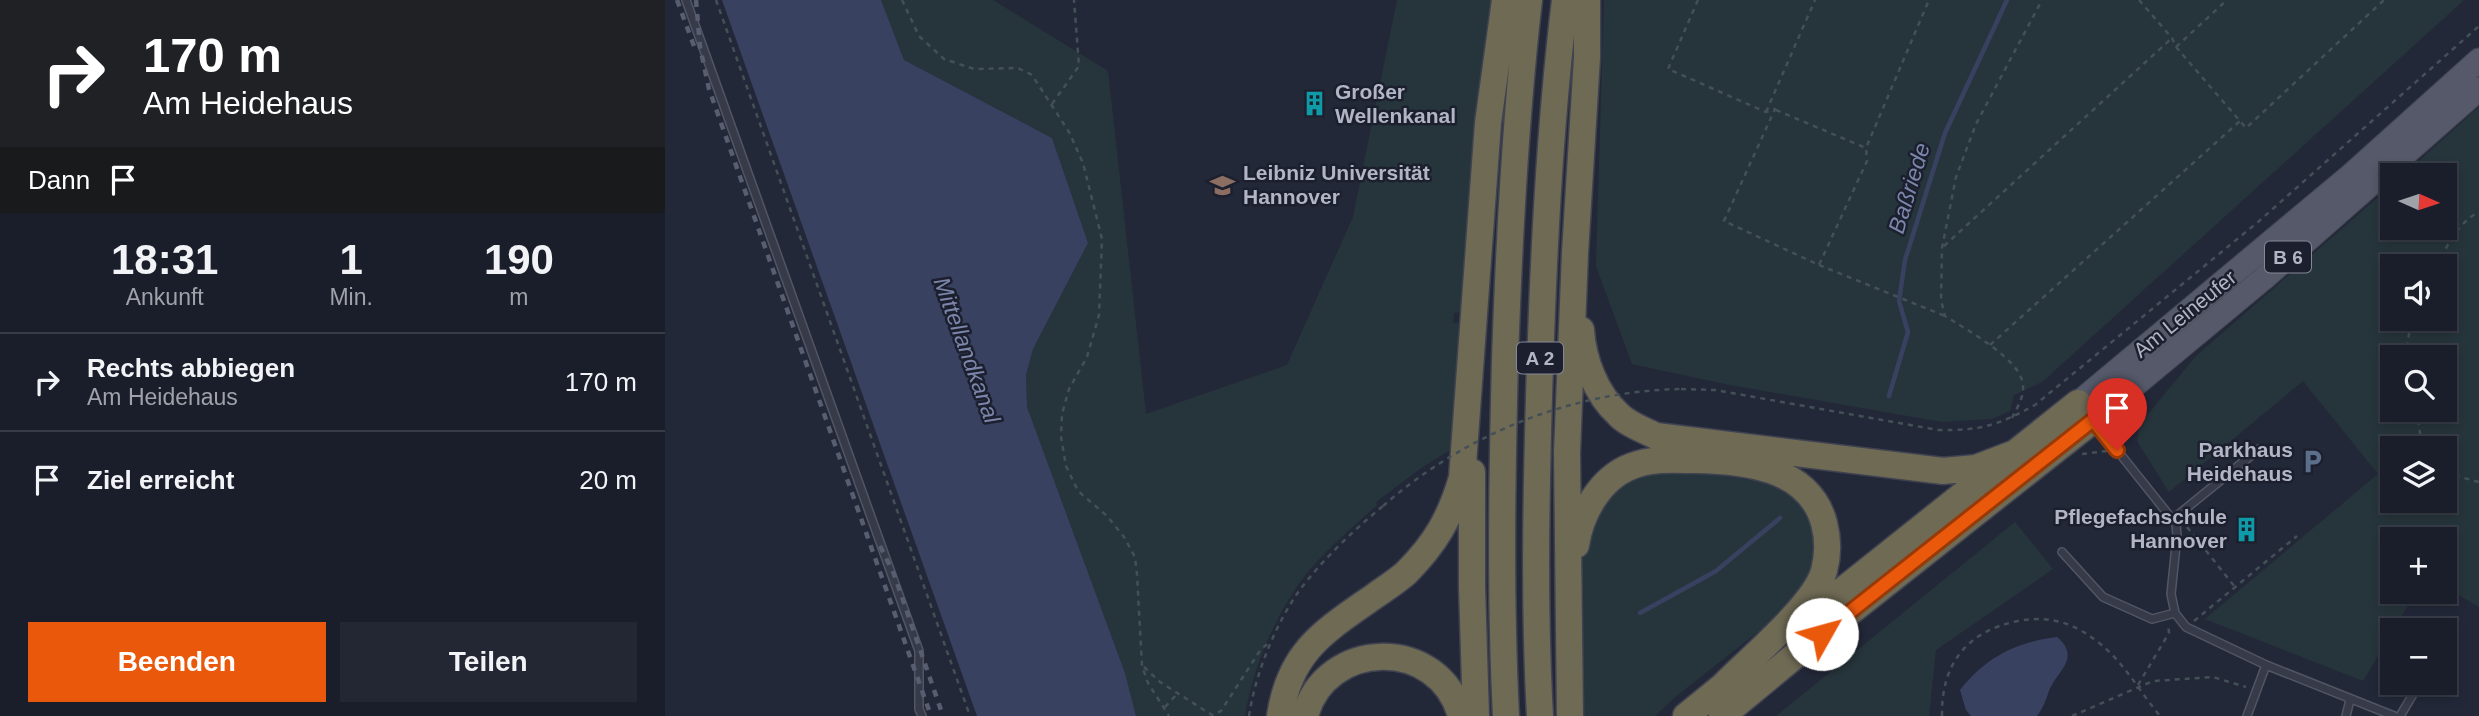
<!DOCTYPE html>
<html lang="de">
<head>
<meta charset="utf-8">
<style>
  body { margin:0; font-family:Arial,sans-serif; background:#232733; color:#f1f3f6; height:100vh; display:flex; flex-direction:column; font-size:26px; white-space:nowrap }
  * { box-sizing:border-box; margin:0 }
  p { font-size:23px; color:#9fa2a9 }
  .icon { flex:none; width:38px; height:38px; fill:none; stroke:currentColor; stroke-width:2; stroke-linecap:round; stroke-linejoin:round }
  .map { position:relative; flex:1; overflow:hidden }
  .sheet { display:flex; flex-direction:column; background:#1a1e2b; width:665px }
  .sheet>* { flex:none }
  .banner { background:#202124; color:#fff; overflow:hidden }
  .needle { width:46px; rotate:93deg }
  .fabs { position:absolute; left:1715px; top:163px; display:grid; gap:14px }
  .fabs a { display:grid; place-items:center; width:77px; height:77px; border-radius:0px; background:#1a1e2b; box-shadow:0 4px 10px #0003,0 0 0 2px #383c47; font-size:35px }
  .pin { position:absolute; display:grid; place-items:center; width:60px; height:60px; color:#fff; margin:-72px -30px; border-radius:50% 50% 50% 0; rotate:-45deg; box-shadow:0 0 7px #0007 }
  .pin .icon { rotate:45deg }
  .me { position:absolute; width:77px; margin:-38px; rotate:52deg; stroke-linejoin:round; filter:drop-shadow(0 0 5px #0008) }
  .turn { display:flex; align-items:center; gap:24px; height:147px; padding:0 28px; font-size:32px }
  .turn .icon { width:91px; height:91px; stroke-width:2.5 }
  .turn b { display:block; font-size:49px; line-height:60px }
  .then { display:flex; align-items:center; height:66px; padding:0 28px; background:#0003; gap:14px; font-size:26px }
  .eta { display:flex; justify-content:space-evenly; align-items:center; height:119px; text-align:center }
  .eta b { font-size:42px; font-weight:800; line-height:49px }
  .action { display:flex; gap:14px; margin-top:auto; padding:14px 28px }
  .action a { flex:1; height:80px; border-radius:0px; background:#ea580c; color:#fff; font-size:28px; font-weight:800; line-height:80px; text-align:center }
  .action a+a { background:#232733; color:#f1f3f6 }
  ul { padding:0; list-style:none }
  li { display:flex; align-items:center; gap:21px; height:98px; padding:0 28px; border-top:2px solid #383c47 }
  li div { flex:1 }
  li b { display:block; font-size:26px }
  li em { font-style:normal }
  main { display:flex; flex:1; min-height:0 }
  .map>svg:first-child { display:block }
  .green { fill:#26353b; fill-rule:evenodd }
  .water { fill:#394161 }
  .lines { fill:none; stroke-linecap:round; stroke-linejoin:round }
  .stream { stroke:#394161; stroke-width:4.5 }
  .lane-casing { stroke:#525564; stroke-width:10 }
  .primary-casing { stroke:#404352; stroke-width:25 }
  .highway-casing { stroke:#3f4251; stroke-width:29 }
  .path { stroke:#435057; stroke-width:2.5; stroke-dasharray:5 5; stroke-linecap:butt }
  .lane { stroke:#373a49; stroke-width:7 }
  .primary { stroke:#555969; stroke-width:23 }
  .highway { stroke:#6f6a54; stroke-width:26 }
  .rail { stroke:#595d70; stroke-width:4.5; stroke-dasharray:7 7; stroke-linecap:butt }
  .path-bridge { stroke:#435057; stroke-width:2.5; stroke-dasharray:5 5; stroke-linecap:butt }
  .route-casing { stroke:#983908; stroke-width:18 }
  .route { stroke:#ea580c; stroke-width:12 }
  .labels { text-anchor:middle; stroke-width:5; stroke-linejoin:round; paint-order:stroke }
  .shield { fill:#1c202e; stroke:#858898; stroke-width:2 }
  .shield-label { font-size:19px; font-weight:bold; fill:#b2b5c5 }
  .poi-label { font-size:21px; font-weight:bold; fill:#b2b5c5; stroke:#1c202e; text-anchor:start }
  .street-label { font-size:21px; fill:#b2b5c5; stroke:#1c202e }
  .water-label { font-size:23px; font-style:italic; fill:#7c86ab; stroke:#1c202e }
</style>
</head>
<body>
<main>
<section class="sheet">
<div class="banner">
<div class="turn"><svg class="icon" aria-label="right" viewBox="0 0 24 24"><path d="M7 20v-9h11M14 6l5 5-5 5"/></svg><div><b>170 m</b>Am Heidehaus</div></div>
<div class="then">Dann<svg class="icon" aria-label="arrive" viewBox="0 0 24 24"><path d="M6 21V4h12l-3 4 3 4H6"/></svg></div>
</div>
<div class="eta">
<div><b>18:31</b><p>Ankunft</p></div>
<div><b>1</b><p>Min.</p></div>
<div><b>190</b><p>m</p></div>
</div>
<ul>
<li><svg class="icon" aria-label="right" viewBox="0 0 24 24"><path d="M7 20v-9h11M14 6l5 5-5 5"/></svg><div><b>Rechts abbiegen</b><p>Am Heidehaus</p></div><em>170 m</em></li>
<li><svg class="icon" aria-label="arrive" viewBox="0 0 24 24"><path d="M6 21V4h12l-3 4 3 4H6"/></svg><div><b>Ziel erreicht</b></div><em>20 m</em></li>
</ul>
<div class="action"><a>Beenden</a><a>Teilen</a></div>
</section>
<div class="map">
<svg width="1814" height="716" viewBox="0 0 1814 716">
  <rect width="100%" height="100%" fill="#232839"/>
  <path class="green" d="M216 0H328L443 71 481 414 622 365 688 217 732 0H829L797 312 789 313 788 323 797 324 792 446 756 468 711 502 712 505C684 531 650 558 629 591 605 628 587 672 580 716H471L460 673 362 407 361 375 368 349 423 243 387 138 239 60Z
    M939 0H1799L1377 382 1349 395 1345 411 1327 419 1277 422 1060 384 967 364 931 266Z
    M1814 107V607L1780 587V539H1727V592H1751L1698 681 1540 619 1713 474 1638 381 1504 492 1472 441 1474 425 1531 356 1727 185V228H1780V175H1738ZM1780 266V318H1727V266ZM1780 357V410H1727V357ZM1780 448V500H1727V448Z
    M1002 467 1109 480 1140 507 1149 526 1152 545 1145 578 1125 607 1010 697 990 716H915L913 557 949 485Z
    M1350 522 1388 569 1271 650 1264 716H1111Z"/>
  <path class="water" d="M57 0H216L239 60 387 138 423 243 368 349 361 375 362 407 460 673 471 716H312Z
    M1392 637C1417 658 1391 672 1384 691 1381 700 1378 708 1372 716H1306L1301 710 1295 690C1321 657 1351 642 1392 637Z"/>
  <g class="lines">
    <path class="stream" d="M1224 396 1243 332 1234 301 1240 260 1280 133 1342 0
      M975 613 1051 571 1115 518"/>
    <defs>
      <path id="lane" d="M21 0 254 651V709L257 716
        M1432 425 1511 524 1512 536 1506 594 1510 613 1521 627 1601 665 1729 716
        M1508 519 1594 449
        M1397 552 1438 597 1487 619 1510 613
        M1780 679 1783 678
        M1582 716 1601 665
        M1681 716 1685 700
        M1735 716 1750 691 1765 682"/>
      <path id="primary" d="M1413 403 1686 175 1814 60
        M1428 420 1598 279 1814 89"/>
      <path id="highway" d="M916 330C918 360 931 394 953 414 962 424 979 430 991 436L1278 471 1311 468 1353 452
        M807 472V587L811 716
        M911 545C916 513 935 478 967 466 987 458 1009 460 1030 460 1079 461 1144 467 1159 523 1163 538 1163 556 1159 571 1149 606 1084 659 1057 687
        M1138 622 1413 403
        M615 716C625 650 660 631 711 595 721 588 732 581 741 573 771 543 785 518 797 478L823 123 840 0
        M640 716C660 639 774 635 796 716
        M841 716C835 598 837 479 840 360 844 240 850 120 864 0
        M875 716C869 610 871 503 874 397 878 265 884 132 900 0
        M905 716 902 453 910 253 922 57V0
        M1021 716 1069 677
        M1057 716 1138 649 1428 420"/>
    </defs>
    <use href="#lane" class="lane-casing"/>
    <use href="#primary" class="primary-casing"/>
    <use href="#highway" class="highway-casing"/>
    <path class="path" d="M51 0 305 716
      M237 0 254 36 279 59 309 69 353 68 367 75 404 132 418 163 437 239 434 315 422 357 404 389 397 414 396 437 401 466 413 491 442 516 459 537 470 557 472 574 477 666 483 683 504 716
      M1033 0 1003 69 1101 112 1110 109 1059 221 1154 265 1202 161 1201 148 1264 0
      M1474 0 1507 38 1511 47 1581 128 1719 0
      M1511 47 1562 0
      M387 104 414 66 409 0
      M1111 110 1201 148
      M1101 112 1150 0
      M1279 246 1507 38
      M1154 265 1280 316
      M1771 266C1782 247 1793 222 1814 212
      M1325 345 1575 121
      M1745 357 1742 345 1747 318
      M1016 389 1050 390 1273 430C1315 431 1334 425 1370 405L1593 222 1814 26
      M1752 410 1757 448
      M1347 418C1352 408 1359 397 1358 386 1358 360 1300 329 1280 316L1276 300 1277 248 1291 177 1311 124 1377 0
      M1417 454 1442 451
      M1780 473 1814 482
      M1522 527 1570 587
      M1539 548 1547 542
      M1529 621 1632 536
      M479 667 495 682 547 715 556 711 596 649 605 642
      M1473 685 1504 633 1503 624
      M500 707 512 694
      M584 716C590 675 610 625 634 591 656 561 690 529 718 506
      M1277 716C1276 664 1302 631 1353 621 1375 617 1395 619 1415 630 1455 653 1467 682 1495 716
      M1407 716 1488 681 1548 677 1581 687"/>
    <use href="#lane" class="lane"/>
    <use href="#primary" class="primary"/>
    <use href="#highway" class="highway"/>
    <path class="rail" d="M12 0 29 46
      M31 0 35 47 44 89 266 716
      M215 546 229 574 278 716"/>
    <path class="path-bridge" d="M718 506C800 434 907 391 1016 389"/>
  </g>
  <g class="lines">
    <defs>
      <path id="route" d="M1157 634 1428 420 1452 450"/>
    </defs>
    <use href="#route" class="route-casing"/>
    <use href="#route" class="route"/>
  </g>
  <defs>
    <symbol id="building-bare" viewBox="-9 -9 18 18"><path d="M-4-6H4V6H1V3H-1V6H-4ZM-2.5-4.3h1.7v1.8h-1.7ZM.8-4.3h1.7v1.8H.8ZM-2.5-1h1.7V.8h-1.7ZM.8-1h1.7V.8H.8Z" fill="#0f9aa8" stroke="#1c202e" stroke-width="2.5" paint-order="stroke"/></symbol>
    <symbol id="university-bare" viewBox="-9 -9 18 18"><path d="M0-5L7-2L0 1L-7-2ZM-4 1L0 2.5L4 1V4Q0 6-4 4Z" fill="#8d6e63" stroke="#1c202e" stroke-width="2.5" paint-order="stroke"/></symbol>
    <symbol id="parking-bare" viewBox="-9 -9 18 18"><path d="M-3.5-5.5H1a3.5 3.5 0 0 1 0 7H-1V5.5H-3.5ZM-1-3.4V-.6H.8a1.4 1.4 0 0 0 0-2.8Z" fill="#5c6f8a" stroke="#1c202e" stroke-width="2.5" paint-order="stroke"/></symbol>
  </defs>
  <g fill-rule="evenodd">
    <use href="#building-bare" x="632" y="86" width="35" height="35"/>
    <use href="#university-bare" x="540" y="168" width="35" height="35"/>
    <use href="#parking-bare" x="1630" y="444" width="35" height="35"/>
    <use href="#building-bare" x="1564" y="512" width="35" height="35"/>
  </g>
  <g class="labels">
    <g class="shield">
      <rect x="1600" y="241.5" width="46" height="31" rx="5"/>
      <rect x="852" y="342.5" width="46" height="31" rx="5"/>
    </g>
    <g class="shield-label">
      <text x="1623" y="264">B 6</text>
      <text x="875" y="365">A 2</text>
    </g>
    <g class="poi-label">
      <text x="670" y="99">Großer<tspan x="670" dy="24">Wellenkanal</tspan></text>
      <text x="578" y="180">Leibniz Universität<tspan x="578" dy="24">Hannover</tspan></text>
      <text x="1628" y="457" text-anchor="end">Parkhaus<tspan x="1628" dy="24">Heidehaus</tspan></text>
      <text x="1562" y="524" text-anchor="end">Pflegefachschule<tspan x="1562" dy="24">Hannover</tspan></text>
    </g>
    <g class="street-label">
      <text transform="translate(1520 314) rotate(-39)" y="7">Am Leineufer</text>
    </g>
    <g class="water-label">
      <text transform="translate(1244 188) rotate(-73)" y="8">Baßriede</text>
      <text transform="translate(302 350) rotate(70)" y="8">Mittellandkanal</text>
    </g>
  </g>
</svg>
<div class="fabs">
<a><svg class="needle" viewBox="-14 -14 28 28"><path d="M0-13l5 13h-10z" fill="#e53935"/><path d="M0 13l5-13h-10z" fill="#9fa2a9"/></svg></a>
<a><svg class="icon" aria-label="sound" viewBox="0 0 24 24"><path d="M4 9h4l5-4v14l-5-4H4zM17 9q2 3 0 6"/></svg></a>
<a><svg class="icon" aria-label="search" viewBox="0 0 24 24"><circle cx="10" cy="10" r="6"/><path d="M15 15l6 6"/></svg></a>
<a><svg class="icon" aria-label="layers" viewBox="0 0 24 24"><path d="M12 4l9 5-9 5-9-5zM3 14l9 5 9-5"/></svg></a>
<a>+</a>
<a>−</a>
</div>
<div class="pin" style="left:1452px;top:450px;background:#d93025"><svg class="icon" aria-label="arrive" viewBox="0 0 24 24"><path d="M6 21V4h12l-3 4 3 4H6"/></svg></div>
<svg class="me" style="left:1157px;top:634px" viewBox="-20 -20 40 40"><circle r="19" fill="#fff"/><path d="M0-13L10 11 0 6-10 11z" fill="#ea580c"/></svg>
</div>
</main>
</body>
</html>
